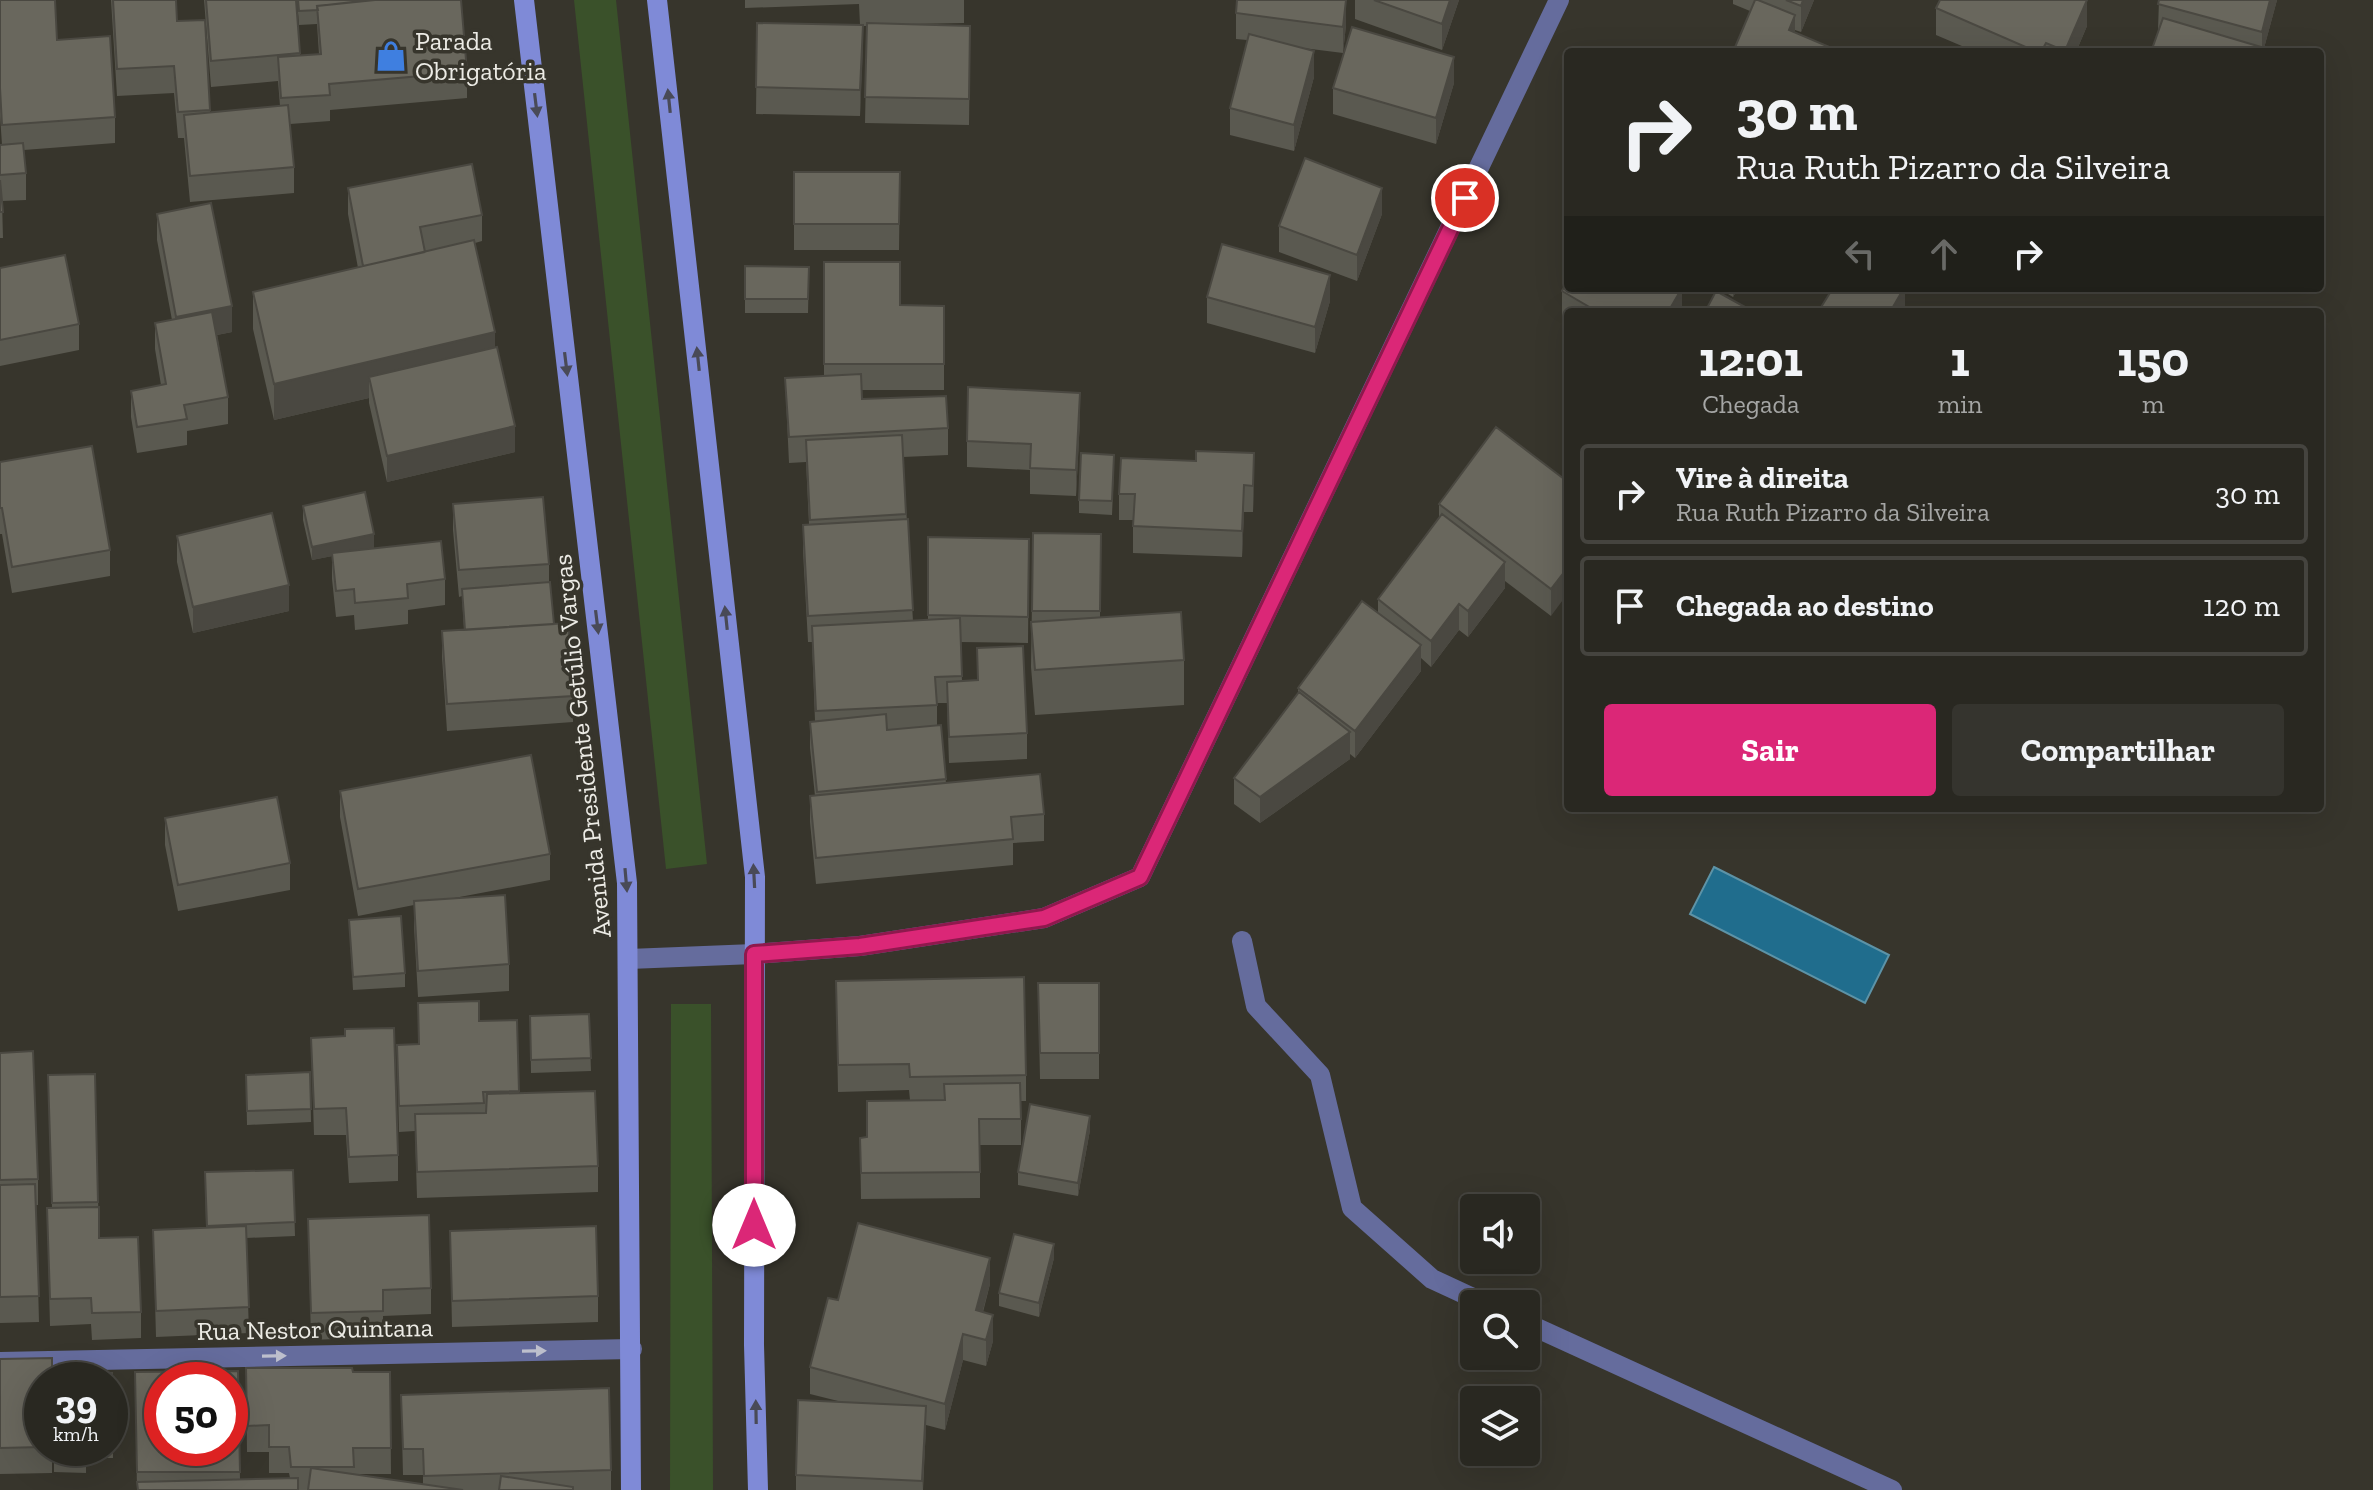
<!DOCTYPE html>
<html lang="pt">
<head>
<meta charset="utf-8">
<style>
  body { margin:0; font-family:"Zilla Slab",serif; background:#35342e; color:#f1f3f6; height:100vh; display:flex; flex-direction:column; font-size:30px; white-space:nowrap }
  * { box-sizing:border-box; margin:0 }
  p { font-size:26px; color:#a5a6a5 }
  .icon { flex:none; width:44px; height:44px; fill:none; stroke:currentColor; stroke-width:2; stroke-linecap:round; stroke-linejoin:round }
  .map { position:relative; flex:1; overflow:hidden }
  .side { position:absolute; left:1564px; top:308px; width:760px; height:504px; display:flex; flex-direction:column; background:#292821; border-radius:8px; box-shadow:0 8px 32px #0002,0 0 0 2px #45443f }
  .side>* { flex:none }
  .top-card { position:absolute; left:1564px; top:48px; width:760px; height:244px; border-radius:8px; box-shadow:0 8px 32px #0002,0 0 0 2px #45443f; background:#292821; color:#f1f3f6; overflow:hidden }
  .tools { position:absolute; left:1460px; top:1194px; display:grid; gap:16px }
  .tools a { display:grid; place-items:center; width:80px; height:80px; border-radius:8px; background:#292821; box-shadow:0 8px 32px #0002,0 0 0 2px #45443f; font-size:40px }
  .speed { position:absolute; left:24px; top:1362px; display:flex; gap:16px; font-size:40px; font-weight:700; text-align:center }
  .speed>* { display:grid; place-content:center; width:104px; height:104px; border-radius:50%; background:#292821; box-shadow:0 8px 32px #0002,0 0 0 2px #45443f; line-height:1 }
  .speed small { font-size:20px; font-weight:400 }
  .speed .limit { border:12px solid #d22; background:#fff; color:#111 }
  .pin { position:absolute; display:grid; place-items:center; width:68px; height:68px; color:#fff; margin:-34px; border:4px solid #fff; border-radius:50%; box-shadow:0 2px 8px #0007 }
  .me { position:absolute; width:88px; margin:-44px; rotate:0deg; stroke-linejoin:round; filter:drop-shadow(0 0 6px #0008) }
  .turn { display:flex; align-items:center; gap:28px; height:168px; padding:0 40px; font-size:36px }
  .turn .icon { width:104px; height:104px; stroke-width:2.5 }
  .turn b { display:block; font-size:56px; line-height:68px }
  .lanes { display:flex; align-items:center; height:76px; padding:0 40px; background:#0003; justify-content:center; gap:40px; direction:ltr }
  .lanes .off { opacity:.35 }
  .eta { display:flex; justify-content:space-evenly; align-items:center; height:136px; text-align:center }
  .eta b { font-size:48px; font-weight:800; line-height:56px }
  .primary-button { display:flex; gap:16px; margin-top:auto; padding:16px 40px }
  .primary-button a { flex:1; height:92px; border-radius:8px; background:#db2777; color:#fff; font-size:32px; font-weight:800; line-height:92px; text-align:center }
  .primary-button a+a { background:#35342e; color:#f1f3f6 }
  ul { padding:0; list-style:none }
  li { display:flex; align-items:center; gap:24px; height:100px; margin:0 16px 12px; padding:0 24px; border:4px solid #45443f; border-radius:8px }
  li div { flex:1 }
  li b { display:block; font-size:30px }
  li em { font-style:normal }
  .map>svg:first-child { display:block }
  .green { fill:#3a512a }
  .water { fill:#206d8d; stroke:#5d93a7; stroke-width:2 }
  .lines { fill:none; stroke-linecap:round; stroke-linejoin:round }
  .lane { stroke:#656c9d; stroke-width:20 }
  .street { stroke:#656c9d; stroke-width:20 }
  .secondary { stroke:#7f8ad7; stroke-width:20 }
  .wall { fill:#5a5950 }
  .shaded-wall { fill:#4a4841 }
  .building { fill:#69675d; stroke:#4a4841; stroke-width:2; fill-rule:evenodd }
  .oneway { fill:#494a57 }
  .oneway2 { fill:#bdbfcc }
  .route-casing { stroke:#8e194d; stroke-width:20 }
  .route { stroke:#db2777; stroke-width:14 }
  .labels { text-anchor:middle; stroke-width:7; stroke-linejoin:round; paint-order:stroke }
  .poi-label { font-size:26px; fill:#ecebe5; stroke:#37352c; text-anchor:start }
  .street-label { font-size:26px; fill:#ecebe5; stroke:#37352c }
</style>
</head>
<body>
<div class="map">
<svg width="2373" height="1490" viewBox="0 0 2373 1490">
  <rect width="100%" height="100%" fill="#37352c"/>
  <path class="green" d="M574 0H616L707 864 666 869Z
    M671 1004H711L713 1490H670Z"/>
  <path class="water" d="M1714 867 1889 955 1865 1003 1690 914Z"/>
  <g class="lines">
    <path class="lane" d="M1242 941 1256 1006 1320 1075 1352 1208 1432 1279 1486 1304
      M1526 1323 1892 1490"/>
    <path class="street" d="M629 959 754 954 860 946 1044 918 1140 877 1559 0
      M0 1362 632 1349"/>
    <path class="secondary" d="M524 0 627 883 631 1490
      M657 0 755 877 754 1345 758 1490"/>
  </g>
  <path class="wall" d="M0 0 57 40 115 117V143L24 150 26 173V200L2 201 3 238H0V145H2L0 115Z
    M111 0H176L177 21 205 20 210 112 280 106 278 81 211 87 204 0H296L300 56 319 54 317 24 299 25 297 0H370L467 72V98L330 110V121L290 124 294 167V193L190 202 184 138H178L174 93 117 96Z
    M745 0H964V23L911 24 970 52 969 125 865 123 867 26H863L860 116 756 114 757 23 860 25 859 4 745 8Z
    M1355 0H1459L1442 50 1355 19Z
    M1733 0H1814L1801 32 1795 30V32L1733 52 1750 11 1733 4Z
    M2159 0H2277L2264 48 2158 30Z
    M1936 8 2087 26 2076 52H1976L1936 35Z
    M1236 13 1346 25 1343 53 1303 48 1314 77 1294 151 1230 135V108L1247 40 1236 39Z
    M1454 83 1436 144 1333 114V88Z
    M794 172H900L899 250H794Z
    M348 188 482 215V241L475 243 515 452 387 482 369 403V398L274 420 253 329V292L358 268 348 214Z
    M157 214 232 332 217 335 228 397V424L187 431V445L137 453 131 417V391L161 385 155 349V323L172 320 157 240Z
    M1382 214 1357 281 1279 252V226Z
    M824 262 900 305 944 306V390H862V399L948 428V455L903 457 913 621 928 620V537L1029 539 1028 643 960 642 962 681H977V648L1027 733V759L949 763 947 703H937V726L941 725 946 783 1044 814V841L1013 843V865L816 884 810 822V796H815L810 748V722L815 721 812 642H808L803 551V525L809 524 806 462 789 463 785 378 824 376Z
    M745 266 809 267 808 313H745Z
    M0 268 79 324V350L0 366Z
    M1718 288H1738L1733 297Z
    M1562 291 1682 312H1568V321L1562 317Z
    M1207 297 1330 301 1315 353 1207 323Z
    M1080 419 1076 496 1030 494V470L967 467V441Z
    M0 462 110 550V576L12 593 2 534H0Z
    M1114 469 1112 515 1079 513V500Z
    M1254 480 1253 512H1244L1242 557 1133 553V520H1119V494Z
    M1568 482 1551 616 1505 581V588L1468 637 1459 630 1431 667 1421 658V671L1355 758 1350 754V759L1260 823 1234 804V778L1298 694V688L1378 613V599L1439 519V504Z
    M453 504 549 564V582L554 624 573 696V722L447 731 442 657V631L464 630 462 596 459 597 453 530Z
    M303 506 374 548 366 549 445 579V605L408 610V624L355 630 354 615 336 617 332 579V556L312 560 303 520Z
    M1033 533 1101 534 1100 617 1184 660V705L1035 715 1031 667Z
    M177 536 289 611 193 633 177 562Z
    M340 791 550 854V880L449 899 509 964V991L418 997 414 927V905L358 916 340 817Z
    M165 818 290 863V890L178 911 165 845Z
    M349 920 405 973V987L353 990Z
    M836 981 1026 1075V1101H1021V1145H980V1198L861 1199 860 1138 867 1137 910 1100 909 1090 838 1092Z
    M1038 983H1099V1079H1040Z
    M418 1003 479 1021 517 1020 519 1093 598 1166V1192L417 1198 415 1131 399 1132 397 1045 418 1044Z
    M589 1014 591 1071 531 1073 530 1016Z
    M311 1038 398 1155V1181L349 1183 346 1135H314Z
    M0 1053 38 1179V1205H36L39 1322 0 1323Z
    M310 1072 311 1122 247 1125 246 1075Z
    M95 1074 99 1238 141 1312V1338L92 1340 91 1324 50 1326 47 1208H52L48 1075Z
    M1090 1130 1078 1196 1018 1185V1172Z
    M293 1170 295 1236 246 1238 249 1333 156 1337 153 1230 206 1228 205 1172Z
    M308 1219 431 1288V1314L383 1316V1337L311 1340Z
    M450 1231 598 1296V1322L452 1327Z
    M1054 1258 1039 1317 999 1306V1293Z
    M990 1284 983 1312 993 1341 986 1366 963 1360 945 1430 926 1425 923 1490H796V1475L842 1402 810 1394V1367L838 1300Z
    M0 1359 42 1380V1448H52V1473L0 1474Z
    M246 1368 353 1372H390L391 1474H354L423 1484V1475H403L401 1395 611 1470V1490H137L135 1372 238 1371 240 1479 290 1478 289 1473H269V1452H247Z
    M112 1373 113 1458H86V1473L54 1472V1448H110V1380Z"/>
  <path class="shaded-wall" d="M1346 0V25L1343 53V27Z
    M1450 0H1459L1442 50V24Z
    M1803 0H1814L1801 32V6Z
    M2087 0V26L2076 52H2065Z
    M2270 0H2277L2263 52H2262V32Z
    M1795 15V41L1789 30Z
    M863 25V51L860 116V90Z
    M1314 51V77L1294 151V125Z
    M1454 57V83L1436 144V118Z
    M1382 188V214L1357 281V255Z
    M1330 275V301L1315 353V327Z
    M1682 288V312H1668Z
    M1733 288H1738L1733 297Z
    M1904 288H1905V312H1890Z
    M232 306V332L176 343V317Z
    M495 332V369L369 377V398L274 420V384Z
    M1080 393V419L1076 496V470Z
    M515 426V452L387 482V456Z
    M1254 453V480L1253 512V486Z
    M1244 485V512L1242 557V531Z
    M374 534V548L312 560V547Z
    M1505 562V588L1468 637V611Z
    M1568 567V593L1551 616V589Z
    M289 585V611L193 633V607Z
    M1459 604V630L1431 667V641Z
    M1421 645V671L1355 758V731Z
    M1350 732V759L1260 823V797Z
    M1090 1116V1130L1078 1196V1183Z
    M1054 1244V1258L1039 1317V1303Z
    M990 1258V1284L976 1336V1310Z
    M993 1315V1341L986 1366V1340Z
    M963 1334V1360L945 1430V1404Z
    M926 1406V1432L922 1490V1481Z"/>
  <path class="building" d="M0 0H55L57 40 110 36 115 117 2 125 0 88Z
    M113 0H176L177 21 205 20 210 110 178 112 174 66 117 69Z
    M206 0H296L300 53 211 61Z
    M298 0H370L317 6 318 10 299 11Z
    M375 0H461L467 72 329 84 330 95 281 98 278 57 321 54 317 6Z
    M1237 0H1346L1343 27 1236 13Z
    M1374 0H1450L1442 24Z
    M1755 0H1758L1795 15 1789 30 1841 52H1733Z
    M1786 0H1803L1801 6Z
    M1940 0H2087L2065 51 2046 43 2041 52H2037L1936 8Z
    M2159 0H2270L2262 32 2158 4Z
    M2163 18 2278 52H2151Z
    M757 23 863 25 860 90 756 87Z
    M867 23 970 26 969 99 865 97Z
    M1352 27 1454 57 1436 118 1333 88Z
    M1249 34 1314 51 1294 125 1230 108Z
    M288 105 294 167 190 176 184 115Z
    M23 143 26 173 0 175V145Z
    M1305 158 1382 188 1357 255 1279 226Z
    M472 164 482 215 420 227 425 252 363 266 348 188Z
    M794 172H900L899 224H794Z
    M0 180 3 212H0Z
    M211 203 232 306 176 317 157 214Z
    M474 240 495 332 274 384 253 292Z
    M1222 244 1330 275 1315 327 1207 297Z
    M65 255 79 324 0 340V268Z
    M824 262H900V305L944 306V364H824Z
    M745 266 809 267 808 299H745Z
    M1568 280V288H1682L1668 312H1598L1562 291Z
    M1833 288H1904L1890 312H1818Z
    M1716 291 1754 312H1705Z
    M212 312 228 397 184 405 187 419 137 427 131 391 166 384 155 323Z
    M497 347 515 426 387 456 369 377Z
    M861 374 862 399 946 396 948 428 789 437 785 378Z
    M968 387 1080 393 1076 470 1030 468 1031 444 967 441Z
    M1496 427 1568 482V567L1551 589 1439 504Z
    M902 435 906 514 810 520 806 440Z
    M92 446 110 550 12 567 2 508H0V462Z
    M1196 451 1254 453 1253 486 1244 485 1242 531 1133 526 1135 494H1119L1121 458 1196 461Z
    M1081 453 1114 455 1112 501 1079 500Z
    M365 492 374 534 312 547 303 506Z
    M543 497 549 564 459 570 453 504Z
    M272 513 289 585 193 607 177 536Z
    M1442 514 1505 562 1468 611 1459 604 1431 641 1378 599Z
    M908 519 913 610 808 616 803 525Z
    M1033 533 1101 534 1100 611H1032Z
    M928 537 1029 539 1028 617 928 615Z
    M441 541 445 579 407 584 408 598 355 603 354 589 336 591 332 553Z
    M550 582 554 624 465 630 462 589Z
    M1362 601 1421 645 1355 731 1298 688Z
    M1181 612 1184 660 1035 670 1031 622Z
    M960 618 962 676 935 677 937 705 816 711 812 626Z
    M568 623 573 696 447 704 442 631Z
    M1023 646 1027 733 949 737 947 682 978 680 977 648Z
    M1299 692 1350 732 1260 797 1234 778Z
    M886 714 887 730 941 725 946 779 817 792 810 722Z
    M531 755 550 854 358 889 340 791Z
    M1040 774 1044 814 1011 817 1013 839 816 858 810 796Z
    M277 797 290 863 178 885 165 818Z
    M505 895 509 964 418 971 414 901Z
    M401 916 405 973 353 977 349 920Z
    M1024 977 1026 1075 910 1077 909 1064 838 1065 836 981Z
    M1038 983H1099V1053H1040Z
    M479 1001V1021L517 1020 519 1091 483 1092 484 1103 399 1106 397 1045 419 1044 418 1003Z
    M589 1014 591 1058 531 1060 530 1016Z
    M394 1028 398 1155 349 1157 346 1108 314 1109 311 1038 345 1036V1029Z
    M33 1051 38 1179 0 1180V1053Z
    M310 1072 311 1109 247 1111 246 1075Z
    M95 1074 98 1202 52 1203 48 1075Z
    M1020 1083 1021 1119H979L980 1172 861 1173 860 1138 867 1137V1101L945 1100 944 1084Z
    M595 1091 598 1166 417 1172 415 1114 486 1113 487 1094Z
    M1030 1104 1090 1116 1078 1183 1018 1172Z
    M293 1170 295 1222 207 1226 205 1172Z
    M35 1184 39 1296 0 1297V1185Z
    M99 1207V1238L138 1237 141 1312 92 1313 91 1298 50 1299 47 1208Z
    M429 1215 431 1288 383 1290V1311L311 1313 308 1219Z
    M858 1223 990 1258 976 1310 993 1315 986 1340 963 1334 945 1404 810 1367 828 1298 838 1300Z
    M246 1226 249 1307 156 1311 153 1230Z
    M596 1226 598 1296 452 1301 450 1231Z
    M1014 1234 1054 1244 1039 1303 999 1293Z
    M52 1358V1380H42V1447L0 1448V1359Z
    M246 1368H352L353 1372H390L391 1448H353L354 1467H291L289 1447H269V1425L247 1426Z
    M238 1371 240 1472H137L135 1372ZM162 1380H230V1448H162Z
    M54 1373H112L113 1444H110V1380H54Z
    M609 1388 611 1470 424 1476 423 1449H403L401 1395Z
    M798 1400 926 1406 922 1481 796 1475Z
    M54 1448H86V1459H54Z
    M311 1468 463 1490H308Z
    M501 1476 573 1487V1490H499Z
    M298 1478V1490H138L137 1482Z"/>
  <defs><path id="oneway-solid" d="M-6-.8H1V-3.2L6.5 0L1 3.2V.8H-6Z" transform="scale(2)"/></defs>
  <g class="oneway">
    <use href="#oneway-solid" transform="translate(669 101) rotate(-96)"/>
    <use href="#oneway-solid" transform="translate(536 105) rotate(83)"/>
    <use href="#oneway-solid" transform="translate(698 359) rotate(-96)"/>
    <use href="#oneway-solid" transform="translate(566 364) rotate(83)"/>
    <use href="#oneway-solid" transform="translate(726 618) rotate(-96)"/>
    <use href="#oneway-solid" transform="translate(597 622) rotate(83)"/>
    <use href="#oneway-solid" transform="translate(754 876) rotate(-93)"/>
    <use href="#oneway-solid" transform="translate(626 880) rotate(85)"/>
    <use href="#oneway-solid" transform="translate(756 1412) rotate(-91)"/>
  </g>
  <g class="oneway2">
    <use href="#oneway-solid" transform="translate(534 1351) rotate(-1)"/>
    <use href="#oneway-solid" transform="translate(274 1356) rotate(-1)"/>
  </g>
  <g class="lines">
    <defs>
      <path id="route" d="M754 1225V954L860 946 1044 918 1140 877 1465 198"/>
    </defs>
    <use href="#route" class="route-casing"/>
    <use href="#route" class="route"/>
  </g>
  <defs>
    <symbol id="shop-bare" viewBox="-9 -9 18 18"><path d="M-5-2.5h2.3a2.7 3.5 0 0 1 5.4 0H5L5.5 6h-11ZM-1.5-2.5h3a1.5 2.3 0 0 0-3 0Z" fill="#3f7fe0" stroke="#37352c" stroke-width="2.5" paint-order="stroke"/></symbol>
  </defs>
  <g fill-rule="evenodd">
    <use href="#shop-bare" x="369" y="34" width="44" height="44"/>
  </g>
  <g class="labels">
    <g class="poi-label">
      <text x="415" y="50">Parada<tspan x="415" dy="30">Obrigatória</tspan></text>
    </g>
    <g class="street-label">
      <text transform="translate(582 746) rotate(-96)" y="9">Avenida Presidente Getúlio Vargas</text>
      <text transform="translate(315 1329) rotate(-1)" y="9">Rua Nestor Quintana</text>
    </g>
  </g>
</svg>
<div class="tools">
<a><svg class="icon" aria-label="sound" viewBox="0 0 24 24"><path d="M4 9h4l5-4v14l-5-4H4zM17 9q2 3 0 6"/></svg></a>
<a><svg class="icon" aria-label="search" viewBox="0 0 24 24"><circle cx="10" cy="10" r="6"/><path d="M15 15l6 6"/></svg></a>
<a><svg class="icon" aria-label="layers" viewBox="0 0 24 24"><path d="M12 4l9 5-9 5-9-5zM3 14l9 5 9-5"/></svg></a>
</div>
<div class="speed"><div>39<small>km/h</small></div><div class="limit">50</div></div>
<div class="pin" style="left:1465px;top:198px;background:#d93025"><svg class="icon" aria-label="arrive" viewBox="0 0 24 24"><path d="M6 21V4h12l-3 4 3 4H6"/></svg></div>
<svg class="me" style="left:754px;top:1225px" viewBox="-20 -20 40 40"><circle r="19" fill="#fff"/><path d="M0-13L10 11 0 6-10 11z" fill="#db2777"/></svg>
<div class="top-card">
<div class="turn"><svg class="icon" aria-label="right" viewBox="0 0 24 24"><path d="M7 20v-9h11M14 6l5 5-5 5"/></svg><div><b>30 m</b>Rua Ruth Pizarro da Silveira</div></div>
<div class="lanes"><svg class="icon off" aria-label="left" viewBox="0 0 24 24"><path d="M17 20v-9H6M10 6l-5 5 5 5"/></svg><svg class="icon off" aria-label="ahead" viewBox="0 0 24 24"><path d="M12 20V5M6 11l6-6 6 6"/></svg><svg class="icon" aria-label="right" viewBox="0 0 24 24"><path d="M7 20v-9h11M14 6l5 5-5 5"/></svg></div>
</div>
<section class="side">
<div class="eta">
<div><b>12:01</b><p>Chegada</p></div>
<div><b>1</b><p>min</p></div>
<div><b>150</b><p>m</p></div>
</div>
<ul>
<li><svg class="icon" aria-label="right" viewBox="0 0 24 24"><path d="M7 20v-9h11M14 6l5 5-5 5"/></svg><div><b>Vire à direita</b><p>Rua Ruth Pizarro da Silveira</p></div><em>30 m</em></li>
<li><svg class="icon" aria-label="arrive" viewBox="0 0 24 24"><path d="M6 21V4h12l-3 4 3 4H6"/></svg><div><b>Chegada ao destino</b></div><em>120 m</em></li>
</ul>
<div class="primary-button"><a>Sair</a><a>Compartilhar</a></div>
</section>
</div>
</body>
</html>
